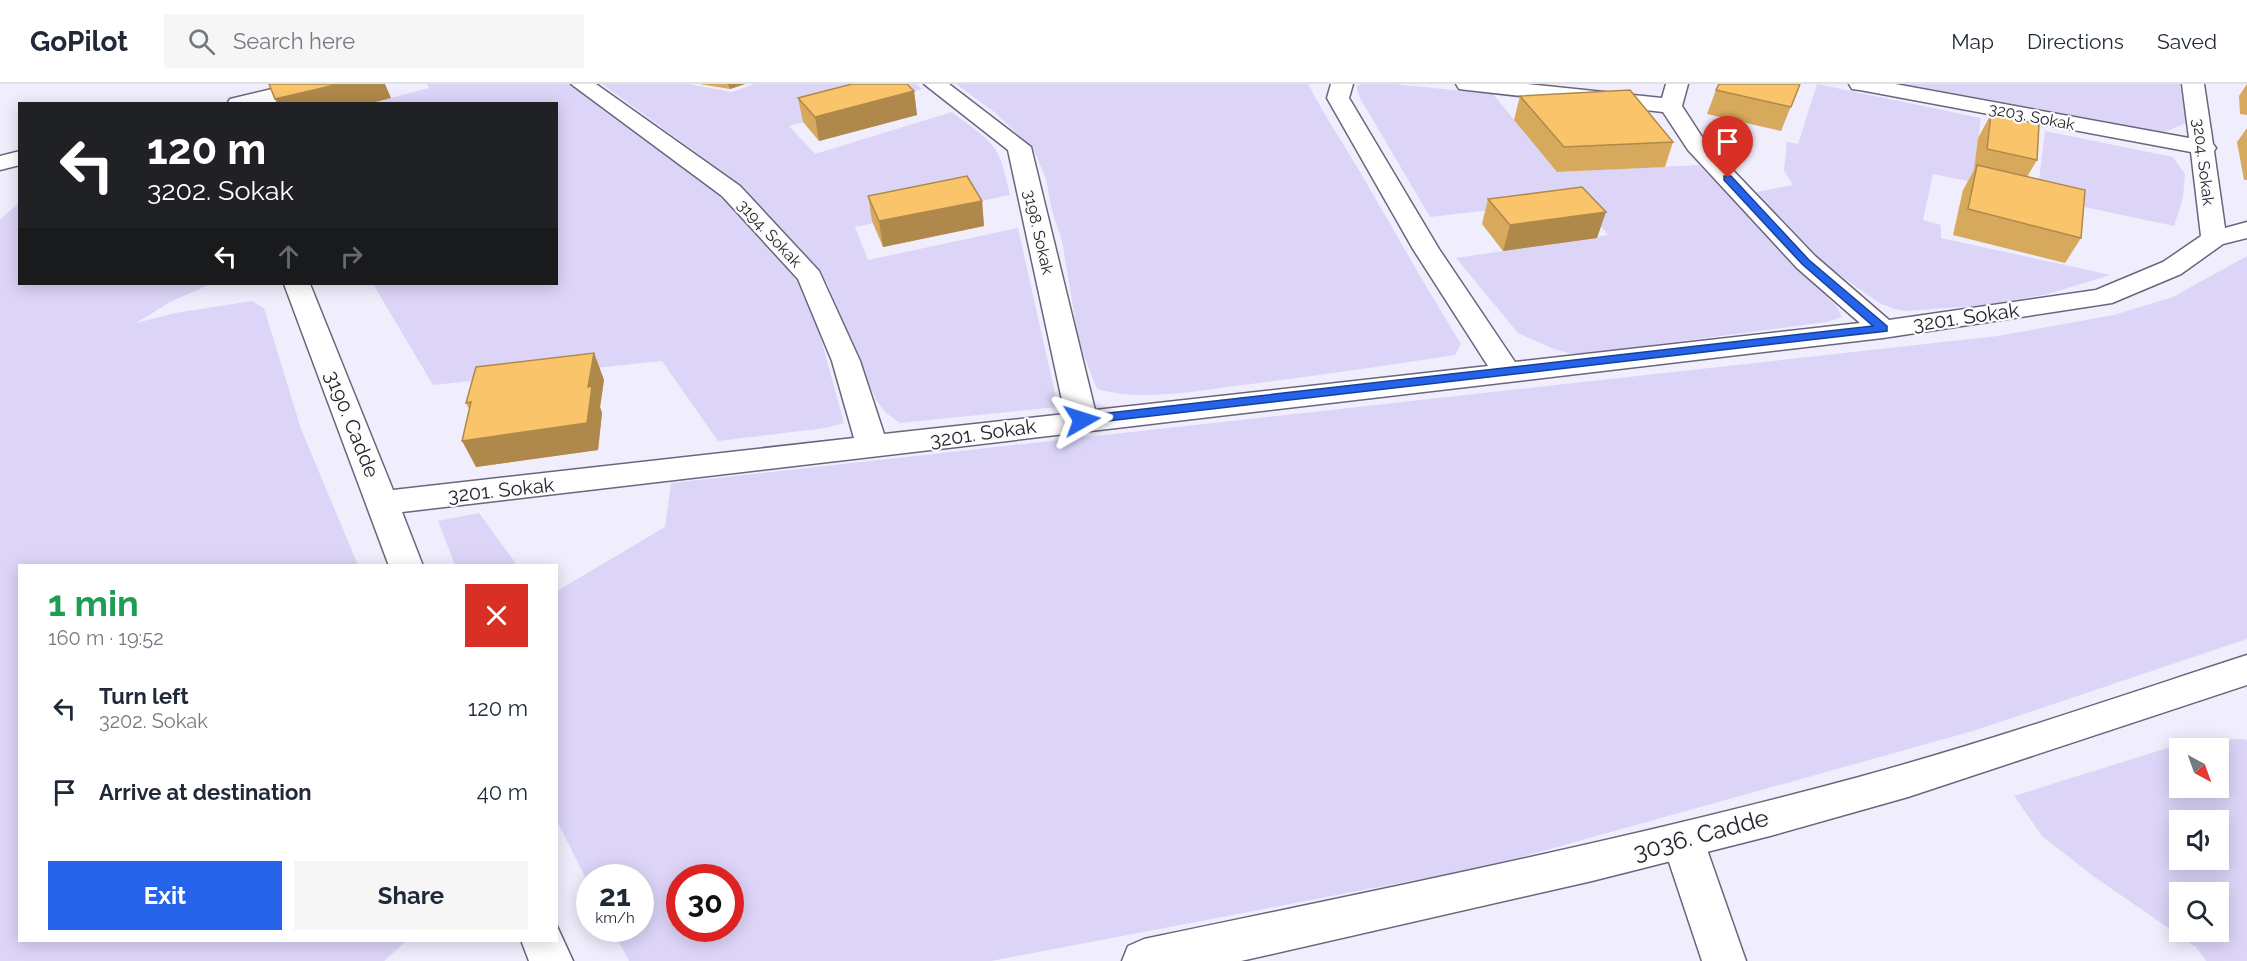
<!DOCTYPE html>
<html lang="en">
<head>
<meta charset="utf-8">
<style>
  body { margin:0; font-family:Raleway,sans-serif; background:#f6f6f7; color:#1f2937; height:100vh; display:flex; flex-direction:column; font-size:22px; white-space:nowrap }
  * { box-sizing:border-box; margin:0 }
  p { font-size:20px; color:#747a83 }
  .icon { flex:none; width:33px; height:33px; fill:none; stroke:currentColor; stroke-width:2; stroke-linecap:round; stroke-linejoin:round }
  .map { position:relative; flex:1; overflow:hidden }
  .panel { position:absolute; left:18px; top:480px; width:540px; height:378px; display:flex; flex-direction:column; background:#fff; border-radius:0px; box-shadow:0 3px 15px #0003 }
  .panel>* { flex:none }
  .hud { position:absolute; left:18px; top:18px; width:540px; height:183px; border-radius:0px; box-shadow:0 3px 15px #0003; background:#202124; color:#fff; overflow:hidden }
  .needle { width:39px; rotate:139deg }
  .tools { position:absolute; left:2169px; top:654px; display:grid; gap:12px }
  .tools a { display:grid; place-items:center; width:60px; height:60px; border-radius:0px; background:#fff; box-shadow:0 3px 15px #0003; font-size:30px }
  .speed { position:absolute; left:576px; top:780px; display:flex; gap:12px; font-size:30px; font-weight:700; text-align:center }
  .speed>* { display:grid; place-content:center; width:78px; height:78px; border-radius:50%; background:#fff; box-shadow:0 3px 15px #0003; line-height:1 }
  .speed small { font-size:15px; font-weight:400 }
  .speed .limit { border:9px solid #d22; background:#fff; color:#111 }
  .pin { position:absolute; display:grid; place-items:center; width:51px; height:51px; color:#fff; margin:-62px -26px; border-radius:50% 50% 50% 0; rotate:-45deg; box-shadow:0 0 6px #0007 }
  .pin .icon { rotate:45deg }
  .me { position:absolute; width:66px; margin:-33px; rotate:84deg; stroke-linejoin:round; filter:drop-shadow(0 0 4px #0008) }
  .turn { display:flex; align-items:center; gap:21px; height:126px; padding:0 30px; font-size:27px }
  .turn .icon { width:78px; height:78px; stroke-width:2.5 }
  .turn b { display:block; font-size:42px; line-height:51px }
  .lanes { display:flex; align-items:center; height:57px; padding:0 30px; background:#0003; justify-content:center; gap:30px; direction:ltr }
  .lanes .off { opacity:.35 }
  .round { display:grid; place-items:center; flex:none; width:63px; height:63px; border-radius:0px; background:#f6f6f7 }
  .summary { display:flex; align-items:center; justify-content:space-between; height:102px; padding:0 30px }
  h1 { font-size:36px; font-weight:700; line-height:45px; color:#1e9e55 }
  .primary-button { display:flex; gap:12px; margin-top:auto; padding:12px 30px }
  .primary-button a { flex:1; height:69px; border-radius:0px; background:#2563eb; color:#fff; font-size:24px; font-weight:700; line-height:69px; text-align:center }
  .primary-button a+a { background:#f6f6f7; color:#1f2937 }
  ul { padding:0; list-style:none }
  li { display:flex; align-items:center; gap:18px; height:84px; padding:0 30px }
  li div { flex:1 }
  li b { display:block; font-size:22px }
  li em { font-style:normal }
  header { display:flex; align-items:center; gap:36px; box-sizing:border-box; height:84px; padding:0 30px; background:#fff; border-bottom:2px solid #e0e1e3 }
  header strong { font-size:28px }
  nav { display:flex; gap:33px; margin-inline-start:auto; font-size:21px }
  .search { width:420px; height:54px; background:#f6f6f7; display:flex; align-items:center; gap:15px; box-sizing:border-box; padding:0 21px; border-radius:0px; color:#747a83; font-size:22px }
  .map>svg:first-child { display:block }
  .green { fill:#ddd5f8; fill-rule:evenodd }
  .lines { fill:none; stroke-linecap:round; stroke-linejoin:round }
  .street-casing { stroke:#6b657c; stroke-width:3 }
  .secondary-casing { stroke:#6b657c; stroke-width:3 }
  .street { fill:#fff; fill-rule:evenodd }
  .secondary { fill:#fff; fill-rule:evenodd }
  .wall { fill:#d7a95c }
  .shaded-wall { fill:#af894b }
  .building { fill:#fac46b; stroke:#af894b; stroke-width:1.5 }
  .route { fill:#2563eb; stroke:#184099; stroke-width:1.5 }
  .labels { text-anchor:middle; stroke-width:4.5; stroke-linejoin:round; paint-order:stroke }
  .far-street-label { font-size:16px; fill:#25232c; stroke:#fcfcfc }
  .street-label { font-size:20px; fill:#25232c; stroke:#fcfcfc }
  .near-street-label { font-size:24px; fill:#25232c; stroke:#fcfcfc }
</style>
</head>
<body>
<header>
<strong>GoPilot</strong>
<div class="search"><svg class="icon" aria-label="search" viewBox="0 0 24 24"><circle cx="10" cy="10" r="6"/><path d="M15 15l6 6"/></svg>Search here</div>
<nav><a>Map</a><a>Directions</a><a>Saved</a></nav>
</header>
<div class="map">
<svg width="2247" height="877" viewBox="0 0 2247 877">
  <rect width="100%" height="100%" fill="#f0edfd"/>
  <path class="green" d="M427 0H569L697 91 757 147 793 187 811 218 844 339 825 344 718 357 662 277 433 301 373 200H556V20H368L429 4Z
    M602 0H688L732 8 754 0H916L922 5 789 42 815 70 952 28C994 60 999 58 1010 111L855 143 868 176 1018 144 1058 323 900 339 886 329 876 316 827 199 805 173 753 117 698 70Z
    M956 0H1308C1326 35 1348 66 1367 100 1398 153 1428 207 1461 260L1455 271C1385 282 1314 292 1242 301 1195 307 1143 318 1097 305L1079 259 1062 157 1052 127 1046 95 1033 64 994 28Z
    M1360 0H1394L1493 10 1557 88 1699 81 1837 223 1842 233 1827 238 1575 271 1554 265 1518 249 1456 174 1608 151 1580 116 1430 133 1360 14 1356 3Z
    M1817 0 1981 34 1973 98 1933 90 1923 136 1941 141V154L2111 191 2048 210 1985 221 1906 227 1895 225 1879 219 1811 171 1756 108 1793 101 1784 86 1787 58 1798 60Z
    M1902 0H2180L2186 39 2165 48 2125 45Z
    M2045 47 2173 73 2185 90 2183 114 2174 142 2037 113Z
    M19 119 20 200H211L170 218 136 239 175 229 252 217 264 224 301 345 358 481 20 482V856L406 857 384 877H0V135Z
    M2247 172V555L1973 647 1489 782 991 877H629L612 845 640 844V794H590L589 801 557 737V507L665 443 671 399 1998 252 2114 231 2173 213ZM680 794H730V844H680Z
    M479 429 517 481H455L438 437Z
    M2243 655 2247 656V877H2206L2196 863 2093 792 2042 752 2014 712 2193 656ZM2180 664H2218V704H2180ZM2180 736H2218V776H2180ZM2180 808H2218V848H2180Z"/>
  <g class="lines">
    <defs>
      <path id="street" d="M293 0H330L327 5 267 20H227L230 15Z
        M571 0H596L740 102 819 187 860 277 884 350 1065 330 1008 66 924 0H949L1031 63 1095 326 1488 282 1413 165 1327 14 1331 0H1353L1349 14 1439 165 1515 278 1860 239 1797 184 1688 66 1663 28 1467 6 1459 5 1456 0H1527L1662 14 1666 0H1688L1682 22 1704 56 1815 172 1889 236 2096 206 2163 178 2201 152 2191 68 1860 6 1852 5 1849 0H1895L2189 54 2182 0H2204L2213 60 2216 64 2214 67 2225 144 2247 138V154L2223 160 2181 190 2112 219 1883 254 402 428 423 482H389L284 200H310L393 406 854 354 832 277 798 195 722 112Z
        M20 67V81L0 86V72Z
        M1683 738 1698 744 1704 757 1746 877H1702L1662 757 1668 744Z
        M556 840 573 877H529L521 856H556Z"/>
      <path id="secondary" d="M2247 571V601L1908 713 1770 752 1592 797 1241 877H1122L1128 862 1144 855C1383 805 1623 757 1859 693 1990 657 2118 613 2247 571Z"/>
    </defs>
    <use href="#street" class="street-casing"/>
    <use href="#secondary" class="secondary-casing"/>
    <use href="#street" class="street"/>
    <use href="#secondary" class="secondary"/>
  </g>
  <path class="wall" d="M699 0H745L730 5Z
    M1800 0 1781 47 1707 30 1716 6Z
    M2247 0V31L2240 30 2239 12Z
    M914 7 917 31 819 57 803 38 798 14Z
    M1520 12 1673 58 1665 83 1557 88 1514 36Z
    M1991 30 2037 76 2027 93 2081 154 2065 179 1953 151 1963 106 1974 86 1978 54Z
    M2247 44V96H2244L2237 58Z
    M868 112 982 117 984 142 883 163 872 137Z
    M1488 115 1597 154 1503 167 1482 140Z
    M594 269 604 296 600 323 602 329 598 366 476 383 469 325 466 319Z"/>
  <path class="shaded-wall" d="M339 0H385L391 14 368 20H278L275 15Z
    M728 0H745L730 5Z
    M914 7 917 31 819 57 815 33Z
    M982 117 984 142 883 163 879 137Z
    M1606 128 1597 154 1503 167 1510 141Z
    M594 269 604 296 600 323 602 329 598 366 476 383 462 357 588 303Z"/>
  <path class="building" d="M269 0H339L275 15Z
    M852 0H907L914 7 815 33 798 14Z
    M1719 0H1800L1791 23 1716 6Z
    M1630 6 1673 58 1564 63 1520 12Z
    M1991 30 2039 40 2037 76 1987 65Z
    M1977 81 2085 106 2081 154 1968 125Z
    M967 92 982 117 879 137 868 112Z
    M1582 103 1606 128 1510 141 1488 115Z
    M594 269 588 303 592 302 587 339 462 357 471 318 466 319 476 283Z"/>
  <path class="route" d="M1724 92H1731L1809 176 1887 242V247L1082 340 1076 336 1082 332 1873 242 1802 180 1724 96Z"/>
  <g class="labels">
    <g class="far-street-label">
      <text transform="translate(2032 32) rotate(11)" y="6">3203. Sokak</text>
      <text transform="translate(2204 78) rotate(83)" y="6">3204. Sokak</text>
      <text transform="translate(1039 148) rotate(77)" y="6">3198. Sokak</text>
      <text transform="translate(770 149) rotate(47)" y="6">3194. Sokak</text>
    </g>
    <g class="street-label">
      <text transform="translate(1966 233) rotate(-8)" y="7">3201. Sokak</text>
      <text transform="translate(352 340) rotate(68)" y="7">3190. Cadde</text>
      <text transform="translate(983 349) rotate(-8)" y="7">3201. Sokak</text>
      <text transform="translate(501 406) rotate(-6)" y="7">3201. Sokak</text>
    </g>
    <g class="near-street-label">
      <text transform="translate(1701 751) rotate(-15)" y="8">3036. Cadde</text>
    </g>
  </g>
</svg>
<div class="tools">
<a><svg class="needle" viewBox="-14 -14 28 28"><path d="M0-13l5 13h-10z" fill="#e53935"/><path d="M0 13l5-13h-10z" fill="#747a83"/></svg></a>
<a><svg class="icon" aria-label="sound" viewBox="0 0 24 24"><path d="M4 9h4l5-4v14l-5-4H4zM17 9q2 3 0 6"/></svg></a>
<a><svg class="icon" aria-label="search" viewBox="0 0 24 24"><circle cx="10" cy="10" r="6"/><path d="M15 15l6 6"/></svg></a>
</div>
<div class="speed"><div>21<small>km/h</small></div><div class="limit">30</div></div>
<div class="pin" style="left:1728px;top:94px;background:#d93025"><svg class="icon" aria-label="arrive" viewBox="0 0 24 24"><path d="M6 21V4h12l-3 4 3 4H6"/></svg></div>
<svg class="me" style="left:1082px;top:336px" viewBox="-20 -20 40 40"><path d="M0-17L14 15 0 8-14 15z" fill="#2563eb" stroke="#fff" stroke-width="4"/></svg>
<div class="hud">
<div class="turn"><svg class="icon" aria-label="left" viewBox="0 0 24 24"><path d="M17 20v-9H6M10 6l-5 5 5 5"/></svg><div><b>120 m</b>3202. Sokak</div></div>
<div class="lanes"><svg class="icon" aria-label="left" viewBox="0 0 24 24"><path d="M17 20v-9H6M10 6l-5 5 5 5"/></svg><svg class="icon off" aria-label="ahead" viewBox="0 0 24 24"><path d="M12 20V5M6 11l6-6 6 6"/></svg><svg class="icon off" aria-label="right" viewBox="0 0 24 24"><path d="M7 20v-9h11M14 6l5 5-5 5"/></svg></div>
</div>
<section class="panel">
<div class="summary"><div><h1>1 min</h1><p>160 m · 19:52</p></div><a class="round" style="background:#d93025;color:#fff"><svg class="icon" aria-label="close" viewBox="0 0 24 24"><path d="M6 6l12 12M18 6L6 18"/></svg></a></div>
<ul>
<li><svg class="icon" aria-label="left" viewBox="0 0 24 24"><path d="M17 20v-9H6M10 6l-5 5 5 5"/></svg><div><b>Turn left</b><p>3202. Sokak</p></div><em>120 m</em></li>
<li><svg class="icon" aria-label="arrive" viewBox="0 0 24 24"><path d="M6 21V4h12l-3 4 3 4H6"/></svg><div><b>Arrive at destination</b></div><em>40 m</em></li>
</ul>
<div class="primary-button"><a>Exit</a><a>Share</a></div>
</section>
</div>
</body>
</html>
